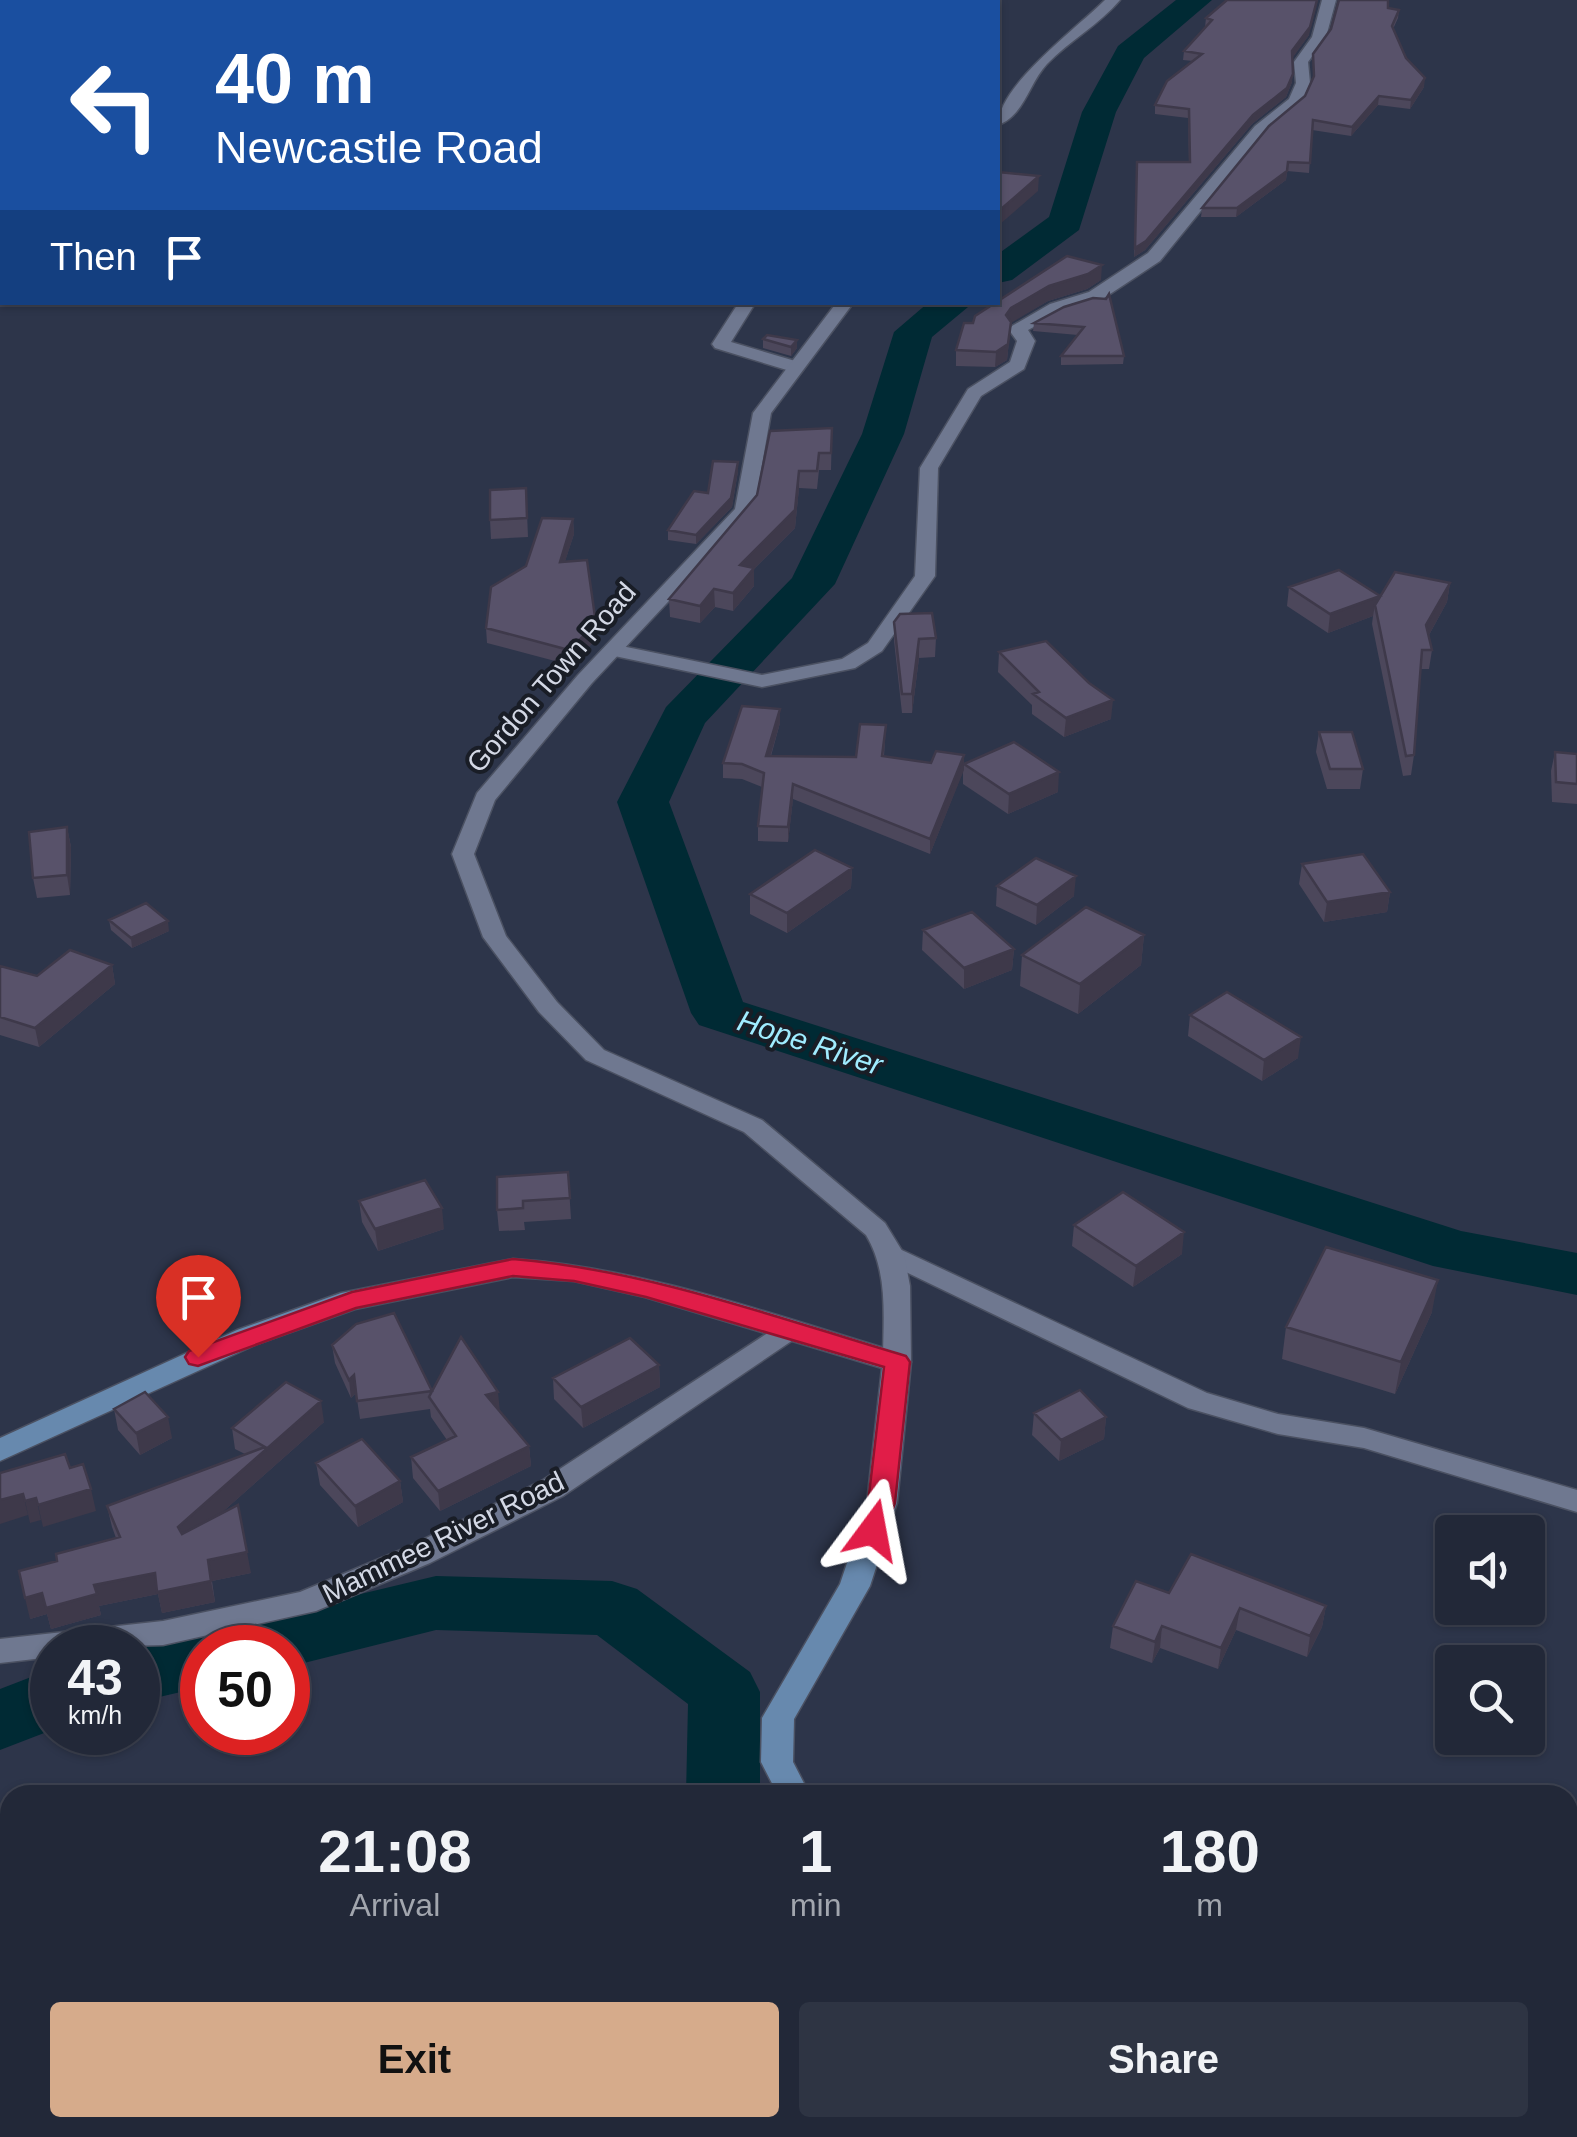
<!DOCTYPE html>
<html lang="en">
<head>
<meta charset="utf-8">
<style>
  body { margin:0; font-family:Arial,sans-serif; background:#2e3443; color:#f1f3f6; height:100vh; display:flex; flex-direction:column; font-size:38px; white-space:nowrap }
  * { box-sizing:border-box; margin:0 }
  p { font-size:32px; color:#a2a6ae }
  .icon { flex:none; width:55px; height:55px; fill:none; stroke:currentColor; stroke-width:2; stroke-linecap:round; stroke-linejoin:round }
  .map { position:relative; flex:1; overflow:hidden }
  .panel { position:absolute; left:0px; top:1785px; width:1578px; height:352px; display:flex; flex-direction:column; background:#222838; border-radius:30px 30px 0 0; box-shadow:0 2px 8px #0004,0 0 0 2px #3f4453 }
  .panel>* { flex:none }
  .banner { position:absolute; left:0px; top:0px; width:1000px; height:305px; box-shadow:0 2px 8px #0004,0 0 0 2px #3f4453; background:#1a4fa0; color:#fff; overflow:hidden }
  .controls { position:absolute; left:1435px; top:1515px; display:grid; gap:20px }
  .controls a { display:grid; place-items:center; width:110px; height:110px; border-radius:10px; background:#222838; box-shadow:0 2px 8px #0004,0 0 0 2px #3f4453; font-size:50px }
  .speed { position:absolute; left:30px; top:1625px; display:flex; gap:20px; font-size:50px; font-weight:700; text-align:center }
  .speed>* { display:grid; place-content:center; width:130px; height:130px; border-radius:50%; background:#222838; box-shadow:0 2px 8px #0004,0 0 0 2px #3f4453; line-height:1 }
  .speed small { font-size:25px; font-weight:400 }
  .speed .limit { border:15px solid #d22; background:#fff; color:#111 }
  .pin { position:absolute; display:grid; place-items:center; width:85px; height:85px; color:#fff; margin:-102px -42px; border-radius:50% 50% 50% 0; rotate:-45deg; box-shadow:0 0 10px #0007 }
  .pin .icon { rotate:45deg }
  .me { position:absolute; width:110px; margin:-55px; rotate:13deg; stroke-linejoin:round; filter:drop-shadow(0 0 8px #0008) }
  .turn { display:flex; align-items:center; gap:35px; height:210px; padding:0 50px; font-size:45px }
  .turn .icon { width:130px; height:130px; stroke-width:2.5 }
  .turn b { display:block; font-size:70px; line-height:85px }
  .then { display:flex; align-items:center; height:95px; padding:0 50px; background:#0003; gap:20px; font-size:38px }
  .eta { display:flex; justify-content:space-evenly; align-items:center; height:170px; text-align:center }
  .eta b { font-size:60px; font-weight:600; line-height:70px }
  .action { display:flex; gap:20px; margin-top:auto; padding:20px 50px }
  .action a { flex:1; height:115px; border-radius:10px; background:#d6ab8b; color:#111; font-size:40px; font-weight:600; line-height:115px; text-align:center }
  .action a+a { background:#2e3443; color:#f1f3f6 }
  .map>svg:first-child { display:block }
  .lines { fill:none; stroke-linecap:round; stroke-linejoin:round }
  .river { fill:#002a34; fill-rule:evenodd }
  .minor-casing { stroke:#4b5162; stroke-width:3 }
  .tertiary-casing { stroke:#4b5162; stroke-width:3 }
  .secondary-casing { stroke:#4b5162; stroke-width:3 }
  .minor { fill:#6f7890; fill-rule:evenodd }
  .tertiary { fill:#6f7890; fill-rule:evenodd }
  .secondary { fill:#6789ae; fill-rule:evenodd }
  .wall { fill:#4c475b }
  .shaded-wall { fill:#3e394a }
  .building { fill:#58526a; stroke:#3e394a; stroke-width:2.5 }
  .route { fill:#e11d48; stroke:#92132f; stroke-width:2.5 }
  .labels { text-anchor:middle; stroke-width:8; stroke-linejoin:round; paint-order:stroke }
  .street-label { font-size:28px; fill:#d3d8e5; stroke:#191d26 }
  .water-label { font-size:30px; font-style:italic; fill:#a0ecff; stroke:#191d26 }
</style>
</head>
<body>
<div class="map">
<svg width="1577" height="2137" viewBox="0 0 1577 2137">
  <rect width="100%" height="100%" fill="#2d354a"/>
  <g class="lines">
    <path class="river" d="M1176 0H1212L1144 58 1116 112 1079 230 1012 280 998 283V254L1049 217 1082 112 1118 46Z
      M929 302H974L932 337 904 434 835 584 705 723 669 802 743 1002 1461 1231 1577 1253V1295L1433 1266 699 1025 691 1013 617 802 666 707 792 578 862 434 894 332Z
      M436 1576 612 1581 637 1589 750 1672 760 1692V1795H686L688 1704 597 1635 436 1630 288 1667V1648H202V1687L138 1702V1648H132L202 1631 222 1637 227 1628 252 1620Z
      M52 1669V1730L0 1750V1689Z
      M649 2128H735L740 2137H653Z"/>
    <defs>
      <path id="minor" d="M1322 0H1336L1326 37 1308 62 1310 83 1301 104 1265 132 1160 261 1101 300 1062 312 1028 330 1035 341 1024 369 981 396 938 468 935 576 882 651 855 668 762 687 605 654 602 650 612 644 762 675 842 659 868 643 915 576 920 468 968 389 1010 362 1017 341 1009 330 1012 326 1050 304 1089 292 1148 253 1255 126 1289 99 1296 83 1294 62 1312 37Z
        M0 155H2V165H0Z
        M739 302H756L731 342 802 363V371H790L715 348 712 344Z
        M891 1245 1207 1393 1278 1414 1364 1428 1577 1490V1512L1364 1448 1278 1434 1188 1408 881 1260 878 1254 881 1248Z
        M786 1321 796 1324 800 1331 796 1338 563 1496 430 1563 316 1611 163 1645 52 1648V1657L0 1663V1639L163 1621 300 1592 408 1547 543 1480Z"/>
      <path id="tertiary" d="M1105 0H1120C1099 25 1069 41 1047 64 1029 83 1024 116 998 125 998 86 1077 28 1105 0Z
        M837 302H854L771 413 754 510 592 683 495 800 474 854 506 936 557 1002 604 1050 762 1120 885 1223 904 1254 910 1286 911 1362 907 1369H887L883 1362C883 1319 889 1273 866 1235L744 1132 586 1060 539 1012 483 937 452 854 477 793 578 675 735 509 753 413Z"/>
      <path id="secondary" d="M513 1259C648 1268 778 1317 907 1355L911 1362 897 1503 870 1586 794 1719 793 1762 810 1795H778L761 1762 762 1718 840 1584 867 1503 882 1368 645 1297 574 1281 513 1277 355 1309 257 1344 0 1461V1438L237 1330 341 1293Z
        M1394 2128H1460L1464 2137H1398Z"/>
    </defs>
    <use href="#minor" class="minor-casing"/>
    <use href="#tertiary" class="tertiary-casing"/>
    <use href="#secondary" class="secondary-casing"/>
    <use href="#minor" class="minor"/>
    <use href="#tertiary" class="tertiary"/>
    <use href="#secondary" class="secondary"/>
  </g>
  <path class="wall" d="M1388 8 1399 10 1398 18 1393 29 1406 58 1424 87 1410 109 1378 105 1351 136 1312 130 1309 173 1287 171 1286 180 1236 217H1201L1202 208 1305 96 1313 79V54L1331 29Z
    M1206 18 1309 35 1292 58V82L1286 97 1252 124 1145 250 1134 257 1137 162H1189L1188 118 1155 114V105L1193 61 1183 60 1184 51 1205 27Z
    M1101 280 1087 289 1048 301 1011 322 1007 360 995 367 956 366V350L973 323Z
    M1064 307 1124 356 1123 364 1061 365V356L1078 335 1033 331 1034 323Z
    M763 339 797 348 791 356 763 348Z
    M832 428 831 470H819L817 489 799 488 795 528 754 569V586L733 611 715 607 700 623 670 617 669 599Z
    M738 462V471L732 507 696 544 668 540V530L708 493Z
    M526 488 528 537 491 539 490 520Z
    M573 519 574 534 565 561 597 639 570 665 487 643 486 628 526 566Z
    M1450 583 1447 602 1429 635 1432 650 1429 669H1420L1414 755 1411 775 1403 776 1372 624 1373 616 1328 633 1287 606 1289 587 1380 596Z
    M894 622 936 638 935 657 919 658 912 713H902L894 641Z
    M999 652 1111 719 1064 737 1032 714V705L998 672Z
    M780 723 771 756 856 757 886 725 884 756 931 763 964 764 1058 792 1008 814 963 784V771L930 854 793 799 788 842 758 841V826L762 787 742 779 723 778V763Z
    M1319 732 1363 769 1360 789H1327L1316 752Z
    M1555 752 1577 754V804L1552 802 1551 771Z
    M67 827 71 847 70 895 37 898 33 878Z
    M1302 864 1390 892 1387 912 1324 922 1299 884Z
    M852 868 851 888 787 933 750 914V894Z
    M997 886 1074 896 1036 925 996 906Z
    M109 920 169 931 132 948 111 930Z
    M923 930 1014 949 1012 970 964 989 922 950Z
    M1144 935 1141 965 1078 1014 1020 986 1022 955Z
    M112 965 115 984 39 1047 0 1035V966L37 976Z
    M1190 1015 1298 1058 1262 1081 1188 1036Z
    M568 1172 571 1219 524 1222 525 1230 499 1231 497 1210Z
    M359 1201 444 1229 378 1251 362 1222Z
    M1074 1225 1182 1254 1133 1287 1072 1246Z
    M1432 1312 1395 1394 1282 1359 1286 1327Z
    M332 1345 432 1391 500 1412 529 1446 531 1466 440 1511 413 1478 411 1457 447 1440 431 1417 430 1409 360 1419 356 1393 351 1398 335 1363Z
    M659 1365 660 1387 583 1428 554 1399 553 1378Z
    M114 1409 172 1438 140 1455 118 1430Z
    M1034 1413 1106 1417 1104 1439 1059 1461 1032 1435Z
    M324 1422 219 1515 251 1573 212 1581 215 1602 162 1613 158 1594 99 1606 101 1615 51 1629 47 1614 30 1619 57 1561 116 1538 112 1527 107 1506 245 1454 235 1449 232 1428Z
    M316 1463 400 1481 403 1502 358 1527 320 1485Z
    M1169 1593 1326 1606 1322 1627 1307 1657 1236 1630 1218 1669 1160 1648 1152 1663 1110 1648 1113 1626Z"/>
  <path class="shaded-wall" d="M1317 0H1318L1309 35 1291 60 1292 51Z
    M1293 74 1292 82 1286 97 1252 124 1145 250 1134 257 1135 248 1253 115Z
    M1425 78 1424 87 1410 109 1411 100Z
    M1379 96 1378 105 1351 136 1352 127Z
    M1287 171 1286 180 1236 217 1237 208Z
    M1039 176 1038 191 999 225 1000 210Z
    M1102 265 1101 280 1087 289 1048 301 1011 323 1007 360 995 367 996 352 1006 315 1011 308 1049 286Z
    M797 340V348L791 356V347Z
    M738 462V471L732 507 696 544V535Z
    M799 471V488L795 528 754 569V586L733 611V593L740 565Z
    M573 519 574 534 560 577V562Z
    M1450 583 1447 602 1424 644 1426 625Z
    M714 589 715 607 700 623V606Z
    M1380 596 1375 605 1373 616 1328 633 1330 614Z
    M596 624 597 639 570 665 569 650Z
    M919 639V658L912 713V694Z
    M1113 700 1111 719 1064 737 1066 718Z
    M780 709V723L766 771V756Z
    M964 755V770L930 854V839Z
    M1059 772 1058 792 1008 814 1009 794Z
    M793 784V799L788 842V827Z
    M67 827 71 847 70 895 67 875Z
    M852 868 851 888 787 933V913Z
    M1076 876 1074 896 1036 925 1037 905Z
    M1390 892 1387 912 1324 922 1327 902Z
    M168 921 169 931 132 948 131 938Z
    M1144 935 1141 965 1078 1014 1080 984Z
    M1014 949 1012 970 964 989V968Z
    M112 965 115 984 39 1047 35 1028Z
    M1301 1037 1298 1058 1262 1081 1264 1060Z
    M442 1208 444 1229 378 1251 375 1229Z
    M1184 1232 1182 1254 1133 1287 1136 1266Z
    M1438 1280 1432 1312 1395 1394 1401 1362Z
    M659 1365 660 1387 583 1428 581 1407Z
    M354 1375 356 1393 351 1398 349 1380Z
    M498 1392 500 1412 486 1395Z
    M321 1401 324 1422 182 1548 178 1527Z
    M168 1417 172 1438 140 1455 136 1433Z
    M1106 1417 1104 1439 1059 1461 1061 1440Z
    M529 1446 531 1466 440 1511 438 1491Z
    M400 1481 403 1502 358 1527 355 1506Z
    M91 1489 96 1511 43 1527 38 1505Z
    M23 1494 28 1515 0 1524V1500Z
    M36 1498 41 1520 30 1523 25 1501Z
    M247 1552 251 1573 212 1581 208 1560Z
    M155 1573 211 1581 215 1602 162 1613 158 1594 99 1606 101 1615 51 1629 47 1614 30 1619 25 1598 42 1593Z
    M1326 1606 1322 1627 1307 1657 1310 1636Z
    M1240 1608 1236 1630 1218 1669 1221 1648Z
    M1162 1626 1160 1648 1152 1663 1155 1642Z"/>
  <path class="building" d="M300 0H343L342 2H300Z
    M1227 0H1317L1310 27 1292 51 1293 74 1287 88 1253 115 1146 241 1135 248 1137 162H1190L1189 109 1155 105 1167 81 1202 54 1184 51 1212 20 1206 18Z
    M1339 0H1388V8L1399 10 1392 26 1406 58 1425 78 1411 100 1379 96 1352 127 1313 120 1310 163 1288 162 1287 171 1237 208H1202L1269 126 1305 96 1314 76 1313 54 1331 29Z
    M998 172 1039 176 1000 210H998Z
    M1067 256 1102 265 1088 274 1049 286 1011 308 1006 315 1011 322 1008 344 996 352 956 350 964 323H973L975 316Z
    M1109 294 1124 356H1061L1084 327 1034 323 1064 307 1093 298 1106 299Z
    M767 335 797 340 791 347 763 339Z
    M832 428 831 453H819L817 471H799L795 510 740 565 754 568 733 593 714 589 700 606 669 599 757 495 770 431Z
    M713 461 738 462 731 498 696 535 668 530 694 491 708 493Z
    M526 488 527 518 490 520V490Z
    M542 518 573 519 560 562 587 560 596 624 569 650 486 628 491 587 526 566Z
    M1339 570 1380 596 1330 614 1289 587Z
    M1395 572 1450 583 1426 625 1432 650H1422L1414 755 1406 756 1375 605Z
    M932 613 936 638 919 639 912 694H902L894 622 900 614Z
    M1046 641 1089 683 1113 700 1066 718 1033 694 1039 692 999 652Z
    M742 706 780 709 766 756 856 757 860 724 886 725 882 756 931 763 936 751 964 755 930 839 793 784 788 827 758 826 764 773 742 764 723 763Z
    M1319 732H1352L1363 769H1330Z
    M1014 742 1059 772 1009 794 964 764Z
    M1555 752 1577 754V784L1556 782Z
    M67 827V875L33 878 29 832Z
    M815 850 852 868 787 913 750 894Z
    M1363 854 1390 892 1327 902 1302 864Z
    M1036 858 1076 876 1037 905 997 886Z
    M146 903 168 921 131 938 109 920Z
    M1086 907 1144 935 1080 984 1022 955Z
    M972 912 1014 949 964 968 923 930Z
    M70 950 112 965 35 1028 0 1017V966L37 976Z
    M1227 992 1301 1037 1264 1060 1190 1015Z
    M568 1172 570 1198 523 1201V1208L497 1210V1177Z
    M425 1180 442 1208 375 1229 359 1201Z
    M1123 1192 1184 1232 1136 1266 1074 1225Z
    M1326 1247 1438 1280 1401 1362 1286 1327Z
    M394 1313 432 1391 357 1401 354 1375 349 1380 332 1345 356 1324Z
    M461 1337 498 1392 486 1395 529 1446 438 1491 411 1457 456 1436 429 1397Z
    M630 1338 659 1365 581 1407 553 1378Z
    M286 1382 321 1401 178 1527 182 1534 238 1505 247 1552 208 1560 211 1581 157 1592 155 1573 94 1585 97 1594 46 1608 42 1593 25 1598 19 1571 57 1561 56 1554 120 1537 107 1506 265 1447 232 1428Z
    M1080 1390 1106 1417 1061 1440 1034 1413Z
    M145 1392 168 1417 136 1433 114 1409Z
    M362 1439 400 1481 355 1506 316 1463Z
    M65 1454 70 1468 83 1464 91 1489 38 1505 36 1498 25 1501 23 1494 0 1500V1473Z
    M1191 1554 1326 1606 1310 1636 1240 1608 1221 1648 1162 1626 1155 1642 1113 1626 1136 1581 1169 1593Z"/>
  <path class="route" d="M513 1259C648 1270 777 1318 906 1356L910 1362 895 1503 882 1538H863L859 1530 868 1503 884 1367 646 1297 574 1281 513 1276 356 1308 198 1366 189 1364 185 1357 189 1351 352 1292Z"/>
  <g class="labels">
    <g class="street-label">
      <text transform="translate(551 677) rotate(-49)" y="10">Gordon Town Road</text>
      <text transform="translate(443 1537) rotate(-26)" y="10">Mammee River Road</text>
    </g>
    <g class="water-label">
      <text transform="translate(810 1043) rotate(18)" y="10">Hope River</text>
    </g>
  </g>
</svg>
<div class="controls">
<a><svg class="icon" aria-label="sound" viewBox="0 0 24 24"><path d="M4 9h4l5-4v14l-5-4H4zM17 9q2 3 0 6"/></svg></a>
<a><svg class="icon" aria-label="search" viewBox="0 0 24 24"><circle cx="10" cy="10" r="6"/><path d="M15 15l6 6"/></svg></a>
</div>
<div class="speed"><div>43<small>km/h</small></div><div class="limit">50</div></div>
<div class="pin" style="left:198px;top:1357px;background:#d93025"><svg class="icon" aria-label="arrive" viewBox="0 0 24 24"><path d="M6 21V4h12l-3 4 3 4H6"/></svg></div>
<svg class="me" style="left:873px;top:1530px" viewBox="-20 -20 40 40"><path d="M0-17L14 15 0 8-14 15z" fill="#e11d48" stroke="#fff" stroke-width="4"/></svg>
<div class="banner">
<div class="turn"><svg class="icon" aria-label="left" viewBox="0 0 24 24"><path d="M17 20v-9H6M10 6l-5 5 5 5"/></svg><div><b>40 m</b>Newcastle Road</div></div>
<div class="then">Then<svg class="icon" aria-label="arrive" viewBox="0 0 24 24"><path d="M6 21V4h12l-3 4 3 4H6"/></svg></div>
</div>
<section class="panel">
<div class="eta">
<div><b>21:08</b><p>Arrival</p></div>
<div><b>1</b><p>min</p></div>
<div><b>180</b><p>m</p></div>
</div>
<div class="action"><a>Exit</a><a>Share</a></div>
</section>
</div>
</body>
</html>
